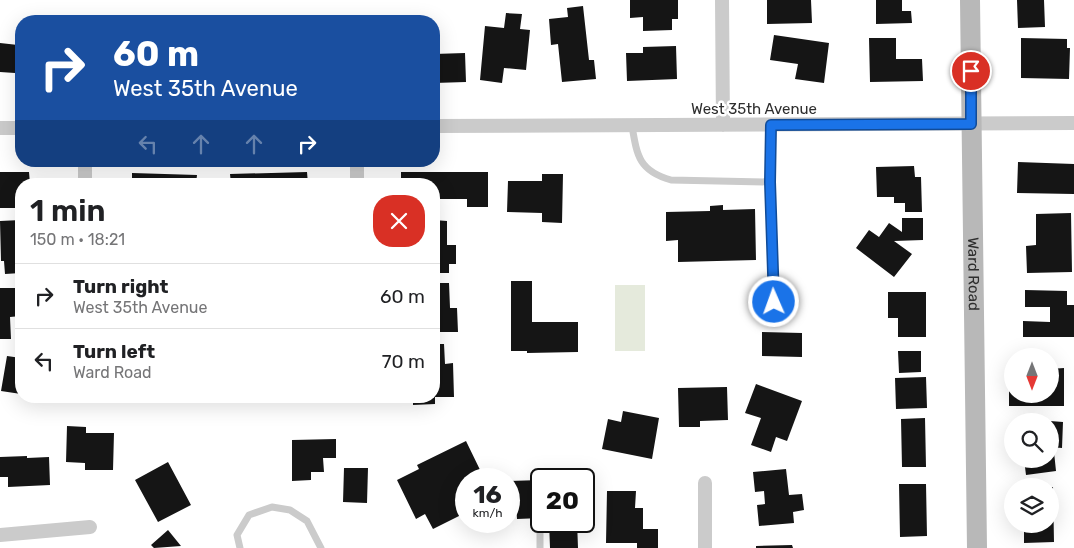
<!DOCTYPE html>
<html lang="en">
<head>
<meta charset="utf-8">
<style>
  body { margin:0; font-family:Rubik,sans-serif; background:#f2f2f2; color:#202124; height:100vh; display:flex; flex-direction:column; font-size:19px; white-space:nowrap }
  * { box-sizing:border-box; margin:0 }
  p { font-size:16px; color:#757577 }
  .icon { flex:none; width:28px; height:28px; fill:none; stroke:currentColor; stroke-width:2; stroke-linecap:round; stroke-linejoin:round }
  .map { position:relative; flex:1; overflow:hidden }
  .details { position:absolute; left:15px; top:178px; width:425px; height:225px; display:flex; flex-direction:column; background:#fff; border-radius:20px; box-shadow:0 5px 20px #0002 }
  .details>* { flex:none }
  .hud { position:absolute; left:15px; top:15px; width:425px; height:152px; border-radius:20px; box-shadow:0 5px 20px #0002; background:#1a4fa0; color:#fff; overflow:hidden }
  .needle { width:32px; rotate:180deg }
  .fabs { position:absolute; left:1004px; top:348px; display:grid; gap:10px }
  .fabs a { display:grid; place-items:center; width:55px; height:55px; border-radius:50%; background:#fff; box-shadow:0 5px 20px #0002; font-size:25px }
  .speed { position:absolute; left:455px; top:468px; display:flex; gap:10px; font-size:25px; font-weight:700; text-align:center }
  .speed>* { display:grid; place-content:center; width:65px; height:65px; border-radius:50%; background:#fff; box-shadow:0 5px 20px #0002; line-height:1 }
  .speed small { font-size:12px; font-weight:400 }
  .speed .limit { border:2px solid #111; border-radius:8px; background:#fff; color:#111 }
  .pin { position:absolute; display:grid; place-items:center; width:42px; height:42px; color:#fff; margin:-21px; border:2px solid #fff; border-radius:50%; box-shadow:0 1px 5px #0007 }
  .me { position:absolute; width:55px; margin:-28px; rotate:358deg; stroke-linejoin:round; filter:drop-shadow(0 0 4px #0008) }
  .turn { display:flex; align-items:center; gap:18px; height:105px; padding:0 15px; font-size:22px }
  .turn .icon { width:65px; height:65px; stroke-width:2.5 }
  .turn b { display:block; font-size:35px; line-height:42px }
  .lanes { display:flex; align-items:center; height:48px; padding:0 15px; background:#0003; justify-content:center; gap:25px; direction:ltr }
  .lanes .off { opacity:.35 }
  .round { display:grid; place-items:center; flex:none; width:52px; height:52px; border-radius:20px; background:#f2f2f2 }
  .headline { display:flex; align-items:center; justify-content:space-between; height:85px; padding:0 15px }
  h1 { font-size:30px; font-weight:600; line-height:38px }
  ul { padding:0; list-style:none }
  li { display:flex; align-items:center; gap:15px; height:65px; padding:0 15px; border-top:1px solid #e0e0e0 }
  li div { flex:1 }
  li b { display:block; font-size:19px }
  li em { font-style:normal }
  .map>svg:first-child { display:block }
  .green { fill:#e5eadc }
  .building { fill:#151515 }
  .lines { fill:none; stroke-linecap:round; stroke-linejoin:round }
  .lane { stroke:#cbcbcb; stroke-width:7 }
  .street { stroke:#cbcbcb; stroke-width:14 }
  .secondary { stroke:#b8b8b8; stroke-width:20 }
  .route-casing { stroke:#114b97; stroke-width:12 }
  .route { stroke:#1a73e8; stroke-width:9 }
  .labels { text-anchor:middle; stroke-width:5; stroke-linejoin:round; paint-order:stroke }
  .street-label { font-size:15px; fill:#2e2e2e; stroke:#fff }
</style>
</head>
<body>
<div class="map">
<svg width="1074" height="548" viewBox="0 0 1074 548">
  <rect width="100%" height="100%" fill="#fff"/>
  <path class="green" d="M615 285H645V351H615Z"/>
  <path class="building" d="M630 0H678V19H672V30L643 31V17L630 18Z
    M767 0H811L812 23 767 24Z
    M876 0H902V11H911L912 23 876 24Z
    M1017 0H1044L1045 27 1018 28Z
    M583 6 589 60H594L596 79 562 82 558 44 551 45 549 19 568 17 567 8Z
    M506 13 522 14 520 29 530 30 526 70 504 68 502 83 480 80 485 26 504 28Z
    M774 35 829 43 824 83 795 79 798 64 770 60Z
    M869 38H896V59H922L923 81 870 82Z
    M1021 38 1067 39V48H1070L1069 79 1021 78Z
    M0 43 18 45 15 73 0 72Z
    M676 46 677 79 627 81 626 53H643V47Z
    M465 53 466 82 434 83V54Z
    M1018 162 1074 164V194L1017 193Z
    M914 166 915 177H921L922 212H905V203H894V197H877L876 167Z
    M0 172H29L30 184H21V208H0Z
    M307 172 308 184H231L230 174Z
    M401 172H488V207H467V199H434V184H401Z
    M132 173 197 175 196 184H132Z
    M542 174H563L562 223 542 222V213L507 212 508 181H542Z
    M723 205V210L755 209 756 260 678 262V240L666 241V212L710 211V206Z
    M1071 213 1072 272 1027 273 1026 246 1036 245V214Z
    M902 218H923V240L894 241 912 254 894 277 856 248 869 230 879 237 889 223 902 232Z
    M21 220V273L5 274 4 261H1L0 221Z
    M434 220 447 221V245H456V264H449V273H434Z
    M511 281H532V322H578V352L527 353V351H511Z
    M434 283H449L450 308H457L458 332H434Z
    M0 288H21V316L10 317 11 339H0Z
    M1025 290 1067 291V305H1074V337H1023V321L1050 322V307H1025Z
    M888 292H926V337H898V318H888Z
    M762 332 802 333V357L762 356Z
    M434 344H444L445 364 453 363 454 397H435V404L413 405V396H434Z
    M898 351H921V372L899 373Z
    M1023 352H1045V356H1023Z
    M7 356 21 358V394L1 391Z
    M1064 368V406H1009V374H1012V394H1050V369Z
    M926 377 927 408 896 409 895 378Z
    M756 384 802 401 787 441 776 437 771 452 751 445 761 418 745 413Z
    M727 387 728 420 700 421V427H679L678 388Z
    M44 396H73L72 402Z
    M254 396H306V402H254Z
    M623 411 659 418 652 459 602 449 608 419 621 422Z
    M925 418 926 467H902L901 419Z
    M1050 421 1063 422 1062 448 1050 447Z
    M67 426 86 427V433H114L113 470H85V463L66 462Z
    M336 439V458H323L324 472H311V480L292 481V440Z
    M466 441 483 476 478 479H466V497L457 502 463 514 433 529 425 514 416 519 397 480 419 469 417 465Z
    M1054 452 1056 471 1026 475 1024 459H1050V453Z
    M27 456V458L49 457 50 485 8 487V477H0V457Z
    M168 462 191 505 158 522 135 480Z
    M344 468H368L367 503 343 502Z
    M786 469 789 495 802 494 804 510 793 512 794 523 759 526 757 505 765 504 764 491 755 492 753 472Z
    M541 480V518L517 519 516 503H510L509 481Z
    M899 484H926L927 536 900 537Z
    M1053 487 1054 542 1024 543V524H1050V488Z
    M607 491H636L635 508H643V529H658V548H637V543H606Z
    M549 521H577L578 548H550Z
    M168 530 181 546 154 548 151 545Z
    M792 545 793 548H756V546Z"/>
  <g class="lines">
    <path class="lane" d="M632 126C637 156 639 171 671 180L770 182 771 125
      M770 182 774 302
      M540 530V548
      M240 548 237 535 249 515 272 507 290 510 307 521 321 548"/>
    <path class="street" d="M722 0 723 125
      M434 126 1074 123
      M0 128H21
      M85 161V184
      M357 161V184
      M705 483V548
      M0 535 90 527"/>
    <path class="secondary" id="s1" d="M970 0 977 548"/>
  </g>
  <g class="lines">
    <defs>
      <path id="route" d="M774 302 770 182 771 125 971 124V71"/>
    </defs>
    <use href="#route" class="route-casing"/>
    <use href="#route" class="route"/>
  </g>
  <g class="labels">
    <g class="street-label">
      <text x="754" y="114">West 35th Avenue</text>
      <text dy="5" stroke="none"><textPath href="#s1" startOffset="274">Ward Road</textPath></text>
    </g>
  </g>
</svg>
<div class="fabs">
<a><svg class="needle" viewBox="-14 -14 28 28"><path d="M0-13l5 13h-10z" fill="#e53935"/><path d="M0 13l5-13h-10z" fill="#757577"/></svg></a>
<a><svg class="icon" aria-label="search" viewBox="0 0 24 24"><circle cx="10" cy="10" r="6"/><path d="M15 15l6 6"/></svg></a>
<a><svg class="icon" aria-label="layers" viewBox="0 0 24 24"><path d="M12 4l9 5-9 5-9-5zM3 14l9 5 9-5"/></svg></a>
</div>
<div class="speed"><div>16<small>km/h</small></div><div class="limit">20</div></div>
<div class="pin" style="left:971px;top:71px;background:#d93025"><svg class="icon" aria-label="arrive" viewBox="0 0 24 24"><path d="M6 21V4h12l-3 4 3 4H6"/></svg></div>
<svg class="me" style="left:774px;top:302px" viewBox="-20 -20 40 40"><circle r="17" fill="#1a73e8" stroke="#fff" stroke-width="3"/><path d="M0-11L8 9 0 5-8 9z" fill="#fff"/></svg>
<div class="hud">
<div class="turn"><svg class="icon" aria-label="right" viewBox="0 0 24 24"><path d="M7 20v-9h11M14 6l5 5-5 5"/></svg><div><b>60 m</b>West 35th Avenue</div></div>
<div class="lanes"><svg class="icon off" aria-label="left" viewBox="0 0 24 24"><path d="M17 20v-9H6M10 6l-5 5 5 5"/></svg><svg class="icon off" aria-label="ahead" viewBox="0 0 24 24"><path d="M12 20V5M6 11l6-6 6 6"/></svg><svg class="icon off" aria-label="ahead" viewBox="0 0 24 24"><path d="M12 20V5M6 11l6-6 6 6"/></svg><svg class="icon" aria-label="right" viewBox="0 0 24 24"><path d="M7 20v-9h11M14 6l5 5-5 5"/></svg></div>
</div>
<section class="details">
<div class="headline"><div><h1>1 min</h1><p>150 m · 18:21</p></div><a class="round" style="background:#d93025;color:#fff"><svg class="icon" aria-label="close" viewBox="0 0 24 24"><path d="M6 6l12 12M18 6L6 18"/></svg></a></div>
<ul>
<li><svg class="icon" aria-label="right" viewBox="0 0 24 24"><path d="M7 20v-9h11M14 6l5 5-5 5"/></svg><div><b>Turn right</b><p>West 35th Avenue</p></div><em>60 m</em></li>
<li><svg class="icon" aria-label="left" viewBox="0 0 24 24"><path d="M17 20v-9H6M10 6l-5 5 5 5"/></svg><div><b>Turn left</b><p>Ward Road</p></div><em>70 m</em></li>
</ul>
</section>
</div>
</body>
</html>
